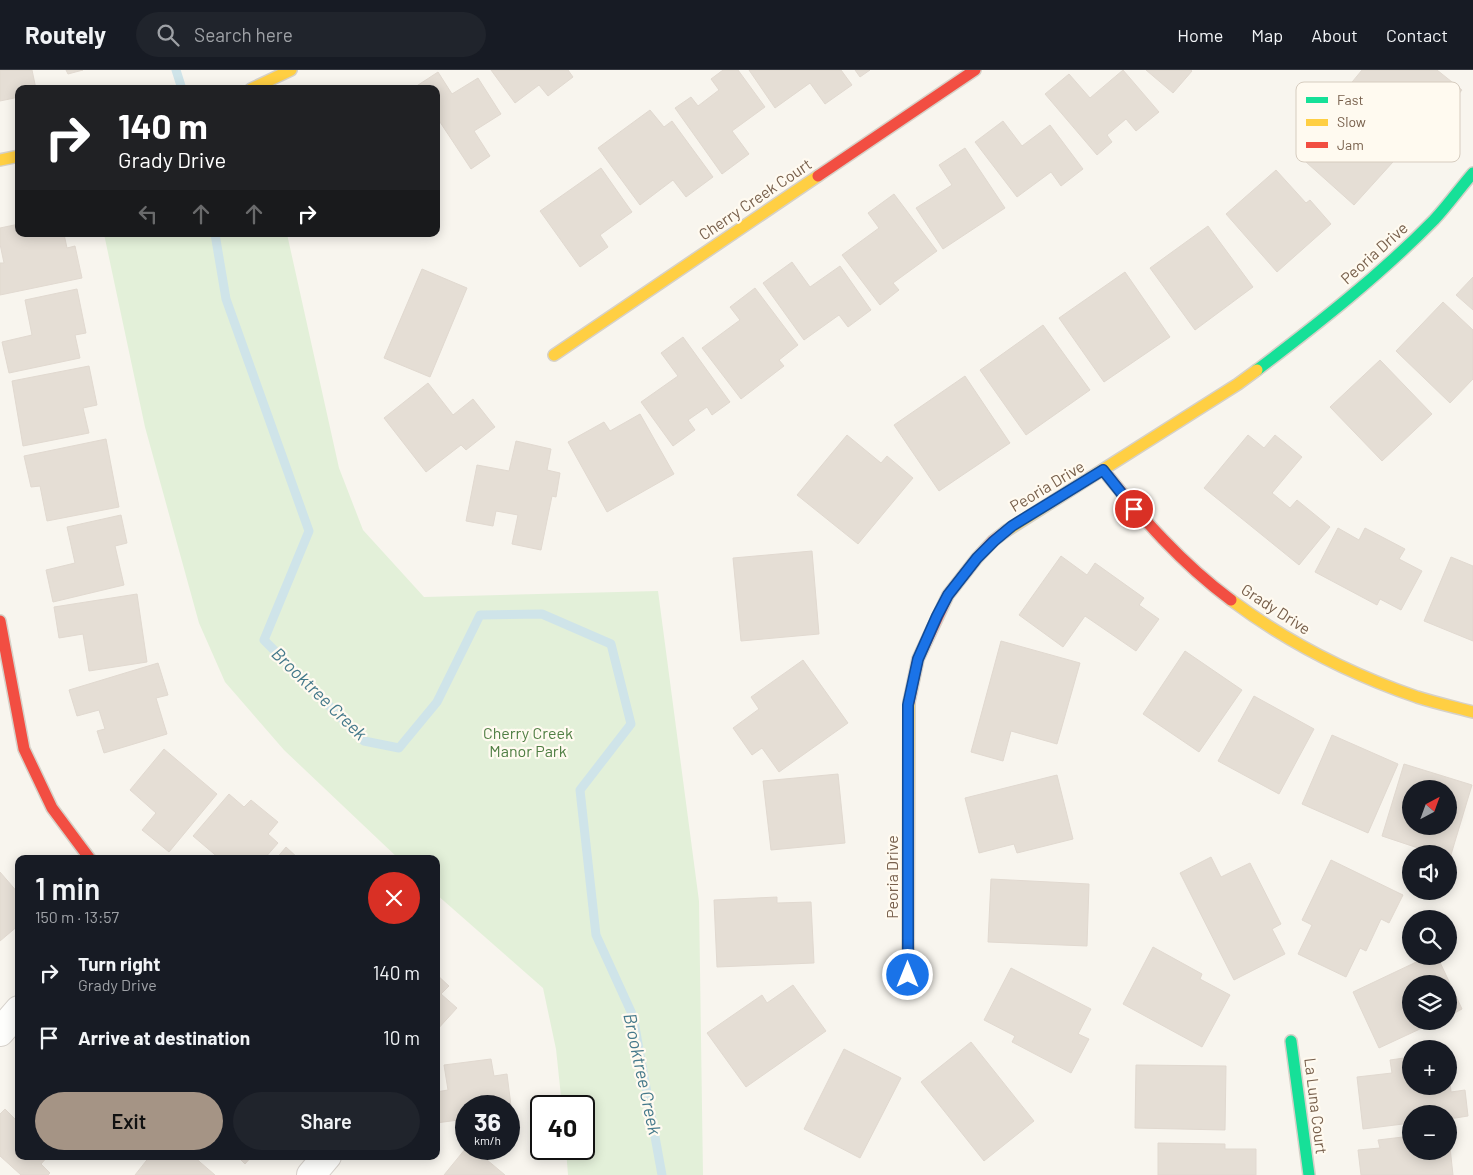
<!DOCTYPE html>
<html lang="en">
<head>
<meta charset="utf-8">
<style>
  body { margin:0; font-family:Barlow,sans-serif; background:#20242c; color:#f1f3f6; height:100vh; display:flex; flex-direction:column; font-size:19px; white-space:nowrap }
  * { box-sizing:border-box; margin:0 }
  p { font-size:16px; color:#9ea1a6 }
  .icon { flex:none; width:28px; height:28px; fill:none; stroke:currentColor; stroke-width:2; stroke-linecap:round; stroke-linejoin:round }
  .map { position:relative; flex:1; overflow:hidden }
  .details { position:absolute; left:15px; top:785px; width:425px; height:305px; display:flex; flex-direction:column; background:#171b24; border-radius:10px; box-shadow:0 2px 12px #0003 }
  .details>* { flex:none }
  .banner { position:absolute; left:15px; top:15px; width:425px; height:152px; border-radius:10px; box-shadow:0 2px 12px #0003; background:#202124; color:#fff; overflow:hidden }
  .needle { width:32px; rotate:41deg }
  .controls { position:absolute; left:1402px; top:710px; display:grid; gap:10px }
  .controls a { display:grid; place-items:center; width:55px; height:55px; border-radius:50%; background:#171b24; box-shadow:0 2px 12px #0003; font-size:25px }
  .speed { position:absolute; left:455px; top:1025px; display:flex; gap:10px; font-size:25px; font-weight:700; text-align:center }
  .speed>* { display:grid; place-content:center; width:65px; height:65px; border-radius:50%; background:#171b24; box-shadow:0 2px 12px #0003; line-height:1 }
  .speed small { font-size:12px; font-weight:400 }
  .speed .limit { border:2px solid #111; border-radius:8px; background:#fff; color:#111 }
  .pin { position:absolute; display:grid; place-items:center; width:42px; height:42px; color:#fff; margin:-21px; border:2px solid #fff; border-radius:50%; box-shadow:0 1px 5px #0007 }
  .me { position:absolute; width:55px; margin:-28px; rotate:0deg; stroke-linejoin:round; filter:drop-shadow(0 0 4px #0008) }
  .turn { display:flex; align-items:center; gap:18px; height:105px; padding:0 20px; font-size:22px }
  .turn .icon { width:65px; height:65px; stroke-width:2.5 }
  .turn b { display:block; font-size:35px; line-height:42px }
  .lanes { display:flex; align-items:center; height:48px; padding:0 20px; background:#0003; justify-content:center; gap:25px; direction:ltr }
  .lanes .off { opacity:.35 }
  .round { display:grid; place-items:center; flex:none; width:52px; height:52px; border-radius:26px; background:#20242c }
  .headline { display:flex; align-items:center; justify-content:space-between; height:85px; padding:0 20px }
  h1 { font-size:30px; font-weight:600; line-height:38px }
  .button { display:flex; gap:10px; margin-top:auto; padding:10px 20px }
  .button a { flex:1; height:58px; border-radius:30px; background:#a59485; color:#111; font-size:20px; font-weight:600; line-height:58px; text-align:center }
  .button a+a { background:#20242c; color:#f1f3f6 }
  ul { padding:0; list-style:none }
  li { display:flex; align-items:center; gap:15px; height:65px; padding:0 20px }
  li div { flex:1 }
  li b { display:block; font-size:19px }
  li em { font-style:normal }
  header { display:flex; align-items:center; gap:30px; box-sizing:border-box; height:70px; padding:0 25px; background:#171b24; border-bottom:1px solid #363941 }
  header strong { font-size:24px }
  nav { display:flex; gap:28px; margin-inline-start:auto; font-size:18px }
  .search { width:350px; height:45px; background:#20242c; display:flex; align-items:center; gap:12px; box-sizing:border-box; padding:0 18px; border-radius:28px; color:#9ea1a6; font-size:19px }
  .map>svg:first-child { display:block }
  .green { fill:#e3f0d9 }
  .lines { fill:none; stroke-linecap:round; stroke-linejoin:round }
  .stream { stroke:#cfe4e9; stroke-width:9 }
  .building { fill:#e5ded5; stroke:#e1d9d0; fill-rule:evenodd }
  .street-casing { stroke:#d7d2cc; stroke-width:30 }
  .fast-casing { stroke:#d6d1c8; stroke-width:14 }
  .slow-casing { stroke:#d6d1c8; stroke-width:14 }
  .jam-casing { stroke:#d6d1c8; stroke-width:14 }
  .street { stroke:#fefefc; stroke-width:28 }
  .fast { stroke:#16e098; stroke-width:11 }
  .slow { stroke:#ffcf43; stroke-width:11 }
  .jam { stroke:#f24e42; stroke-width:11 }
  .route-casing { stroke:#114b97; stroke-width:12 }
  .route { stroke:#1a73e8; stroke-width:9 }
  .labels { text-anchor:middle; stroke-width:4.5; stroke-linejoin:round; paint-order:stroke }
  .street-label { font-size:16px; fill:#78604c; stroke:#fffaf0 }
  .park-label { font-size:16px; fill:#4f7e43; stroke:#fffaf0 }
  .water-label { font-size:18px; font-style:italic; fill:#45798b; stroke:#fffaf0 }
  .key { fill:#fffaf0; stroke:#d6ccbf; stroke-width:1 }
  .key-label { font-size:14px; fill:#78604c }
</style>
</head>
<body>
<header>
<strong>Routely</strong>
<div class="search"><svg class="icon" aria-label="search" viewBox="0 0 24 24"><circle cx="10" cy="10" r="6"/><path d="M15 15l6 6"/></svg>Search here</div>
<nav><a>Home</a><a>Map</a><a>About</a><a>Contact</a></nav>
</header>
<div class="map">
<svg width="1473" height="1105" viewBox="0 0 1473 1105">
  <rect width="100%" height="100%" fill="#f8f5ee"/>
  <path class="green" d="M104 164H287L339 398 363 460 424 527 658 521 699 831 703 1105H568L566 1079H584V1036H562L556 979 543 918 436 824V789H399L284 680 225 612 199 553 145 357Z"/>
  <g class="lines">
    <path class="stream" d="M176 0 182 19
      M215 164 226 229 309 461 264 570 364 671 399 678 437 632 480 545 542 544 611 574 631 654 580 720 596 865 633 946 662 1105"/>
  </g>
  <path class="building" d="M0 0H32L36 19H19V27L0 31Z
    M66 0H83L68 4Z
    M491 0H568L573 7 548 26 539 15 515 33Z
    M723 0H738L765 37 732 61 749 84 722 104 675 38 691 27 698 36 719 20 711 9Z
    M749 0H841L852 15 825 34 810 13 775 38Z
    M855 0H870L860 7Z
    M1123 0 1159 42 1136 61 1126 49 1107 65 1112 72 1097 85 1045 24 1069 4 1090 28Z
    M1146 0H1191L1192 1 1173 23Z
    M1362 0H1437L1462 20 1436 51 1428 44 1410 67 1348 17Z
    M438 2 452 24 478 8 501 44 474 61 490 86 471 99 436 46V19H412Z
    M1346 30 1402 82 1354 135 1297 84Z
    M650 40 664 57 672 51 713 107 686 127 673 110 640 135 598 78Z
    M1003 51 1022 76 1050 55 1083 99 1061 116 1051 102 1017 127 975 72Z
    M965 78 1005 138 943 179 916 138 952 115 939 95Z
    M601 98 632 142 600 165 608 177 580 197 540 141Z
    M1276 100 1306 133 1310 130 1331 154 1277 202 1226 144Z
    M894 124 937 181 893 213 899 220 880 235 842 185 879 158 868 143Z
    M19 154V164H64L67 178 75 176 82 208 0 225V193H4L0 174V158Z
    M1208 156 1253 217 1195 260 1150 198Z
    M792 192 810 217 840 196 871 240 848 257 839 245 804 270 763 213Z
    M422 199 467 218 430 307 384 288Z
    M1125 202 1170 267 1104 312 1059 248Z
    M1473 207V240L1456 225Z
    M755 218 798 275 779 290 784 296 741 329 702 278 740 250 730 237Z
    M77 219 86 263 75 265 80 288 9 303 2 272 32 265 25 230Z
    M1443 232 1473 260V309L1450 333 1396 281Z
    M1043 255 1090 320 1026 365 980 300Z
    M683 267 730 332 712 345 707 337 688 350 695 360 673 376 641 332 678 306 661 283Z
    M1380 290 1432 344 1382 391 1330 337Z
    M89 296 97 335 83 338 89 363 23 376 12 311Z
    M965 306 1010 373 939 421 894 355Z
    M428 313 453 345 473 329 495 357 466 380 461 375 426 402 384 348Z
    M640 344 674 404 607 442 568 372 604 352 610 361Z
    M847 365 881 393 887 386 913 408 858 474 797 425Z
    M1248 365 1264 378 1275 365 1302 387 1272 423 1290 438 1297 430 1330 457 1299 495 1204 418Z
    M106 369 119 437 47 451 40 416 31 417 24 386Z
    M516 371 551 379 547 400 560 403 556 427 552 426 541 480 512 474 518 445 496 441 493 456 466 451 477 395 509 401Z
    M121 445 127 473 115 476 124 515 53 532 46 500 75 493 67 457Z
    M1338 458 1359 470 1365 458 1405 479 1399 489 1422 501 1401 540 1380 529 1377 535 1315 502Z
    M812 481 819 564 741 571 733 488Z
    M1061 486 1087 505 1095 493 1144 528 1139 535 1159 549 1136 581 1085 546 1063 577 1019 545Z
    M1451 487 1473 496V571L1424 551Z
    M137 524 147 592 89 601 83 564 59 568 54 537Z
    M1001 571 1080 593 1057 674 1011 661 1003 691 971 682Z
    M1185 581 1242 620 1199 682 1143 644Z
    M803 590 848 653 779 702 762 678 752 685 733 658 759 639 751 627Z
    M158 593 168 625 156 628 167 664 104 683 97 661 105 659 99 640 77 646 69 620Z
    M1254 626 1314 659 1279 724 1218 691Z
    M1332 665 1398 694 1368 763 1302 734Z
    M164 679 217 724 169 782 142 760 156 743 130 720Z
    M1404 694 1472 715 1450 788 1449 784H1436L1382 766ZM1411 719H1449V756H1411Z
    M838 704 845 773 771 780 763 711Z
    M1057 705 1073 769 1017 783 1014 774 979 783 965 728Z
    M229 724 244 737 251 730 278 752 268 764 278 773 264 789H220L193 766Z
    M286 777 299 789H276Z
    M1211 787 1221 807 1250 793 1281 854 1272 859 1285 884 1234 910 1180 803Z
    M1331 790 1403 825 1389 853 1381 849 1366 881 1360 878 1346 907 1298 884 1312 855 1302 850Z
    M0 802 19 824V855L0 871Z
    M991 809 1089 814 1087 876 988 872Z
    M777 827V833L811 832 814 893 717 897 714 830Z
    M1153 877 1202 904 1200 909 1230 925 1202 977 1123 934Z
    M1429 886H1437L1462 939 1449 946V914H1411V951H1437L1379 978 1353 922Z
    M1011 898 1091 939 1078 964 1089 969 1071 1003 1012 972 1015 966 984 950Z
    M436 904 449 916 441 924 457 938 436 961Z
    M793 915 826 961 746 1017 707 963 762 925 767 933Z
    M971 972 1034 1051 984 1091 921 1012Z
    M844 979 901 1008 860 1088 804 1059Z
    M1411 987V1016H1449V1000L1451 1022 1465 1020 1468 1046 1449 1049V1044H1411V1053L1363 1059 1357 1007 1392 1003 1390 990Z
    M491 989 494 1006 507 1004 512 1044H509V1036H466V1049L436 1053V1022L448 1020 444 995Z
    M1136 995 1226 996 1225 1060 1135 1058Z
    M5 1039 16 1050 19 1047V1086H48L41 1094 50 1103 48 1105H21L0 1086V1044Z
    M1411 1066V1081H1449V1068L1453 1105H1361L1358 1080 1380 1078 1378 1070Z
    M1158 1073 1225 1074V1079H1256V1105H1158Z
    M466 1078 474 1079 505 1105H444Z
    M193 1086 215 1105H135L150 1086Z
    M237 1086H252L245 1094Z"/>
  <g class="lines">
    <defs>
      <path id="street" d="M0 962 19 940
        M311 1105 327 1086"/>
      <path id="fast" d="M1257 300C1319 253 1380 205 1434 150 1448 135 1460 118 1473 103
        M1291 971 1309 1105"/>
      <path id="slow" d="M251 19 291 0
        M0 90 19 86
        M554 285 818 106
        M1006 461 1238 314 1257 300
        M1231 530C1287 572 1350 604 1417 627 1436 633 1454 637 1473 642
        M908 905 909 632"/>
      <path id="jam" d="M818 106 975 0
        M1103 400C1142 448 1181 493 1231 530
        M0 551 24 679 52 738 90 789
        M909 632 918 589 948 525 977 488 993 471 1006 461"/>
    </defs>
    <use href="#street" class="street-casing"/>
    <use href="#fast" class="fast-casing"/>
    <use href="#slow" class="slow-casing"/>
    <use href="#jam" class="jam-casing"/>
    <use href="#street" class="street"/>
    <use href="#fast" class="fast"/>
    <use href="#slow" class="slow"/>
    <use href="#jam" class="jam"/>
  </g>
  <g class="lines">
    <defs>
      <path id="route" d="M908 905V635L918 589 937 546 948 525 977 488 994 471 1012 456 1103 400 1134 439"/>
    </defs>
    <use href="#route" class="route-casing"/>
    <use href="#route" class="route"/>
  </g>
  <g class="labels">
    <g class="street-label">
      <text transform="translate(755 129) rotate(-34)" y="6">Cherry Creek Court</text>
      <text transform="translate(1374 183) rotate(-42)" y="6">Peoria Drive</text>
      <text transform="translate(1047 416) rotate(-31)" y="6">Peoria Drive</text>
      <text transform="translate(1276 539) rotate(33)" y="6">Grady Drive</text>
      <text transform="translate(892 807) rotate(-90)" y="6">Peoria Drive</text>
      <text transform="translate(1316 1036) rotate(83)" y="6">La Luna Court</text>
    </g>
    <g class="park-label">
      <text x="528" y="669">Cherry Creek<tspan x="528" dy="18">Manor Park</tspan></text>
    </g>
    <g class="water-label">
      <text transform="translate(319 624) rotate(44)" y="6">Brooktree Creek</text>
      <text transform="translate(642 1004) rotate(78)" y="6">Brooktree Creek</text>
    </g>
  </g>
  <rect x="1296" y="12" width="164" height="80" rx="8" class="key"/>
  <rect x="1306" y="27" width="22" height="6" fill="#16e098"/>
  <rect x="1306" y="49" width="22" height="7" fill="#ffcf43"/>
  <rect x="1306" y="72" width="22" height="6" fill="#f24e42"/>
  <g class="key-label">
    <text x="1337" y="35">Fast</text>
    <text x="1337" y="57">Slow</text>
    <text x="1337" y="80">Jam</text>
  </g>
</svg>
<div class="controls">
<a><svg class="needle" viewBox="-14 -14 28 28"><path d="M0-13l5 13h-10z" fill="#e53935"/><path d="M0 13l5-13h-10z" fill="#9ea1a6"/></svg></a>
<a><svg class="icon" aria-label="sound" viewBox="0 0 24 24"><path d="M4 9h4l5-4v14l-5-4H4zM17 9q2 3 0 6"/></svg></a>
<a><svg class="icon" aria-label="search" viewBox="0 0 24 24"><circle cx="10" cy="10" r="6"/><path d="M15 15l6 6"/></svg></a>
<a><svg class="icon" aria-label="layers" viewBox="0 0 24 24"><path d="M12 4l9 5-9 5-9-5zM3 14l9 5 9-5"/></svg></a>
<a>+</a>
<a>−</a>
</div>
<div class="speed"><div>36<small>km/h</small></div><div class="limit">40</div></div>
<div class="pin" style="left:1134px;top:439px;background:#d93025"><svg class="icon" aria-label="arrive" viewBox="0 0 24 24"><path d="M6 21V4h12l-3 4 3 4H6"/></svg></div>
<svg class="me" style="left:908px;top:905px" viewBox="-20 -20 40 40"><circle r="17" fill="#1a73e8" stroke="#fff" stroke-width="3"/><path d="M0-11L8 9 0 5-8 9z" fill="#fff"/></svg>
<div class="banner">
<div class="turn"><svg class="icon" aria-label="right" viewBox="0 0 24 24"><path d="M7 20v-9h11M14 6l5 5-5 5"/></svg><div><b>140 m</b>Grady Drive</div></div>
<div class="lanes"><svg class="icon off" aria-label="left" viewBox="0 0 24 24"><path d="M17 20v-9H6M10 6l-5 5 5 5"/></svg><svg class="icon off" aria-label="ahead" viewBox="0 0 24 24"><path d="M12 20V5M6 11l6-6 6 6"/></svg><svg class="icon off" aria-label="ahead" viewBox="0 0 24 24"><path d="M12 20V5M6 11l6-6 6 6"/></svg><svg class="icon" aria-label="right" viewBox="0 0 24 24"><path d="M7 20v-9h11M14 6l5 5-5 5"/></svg></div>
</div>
<section class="details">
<div class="headline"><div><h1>1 min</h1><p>150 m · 13:57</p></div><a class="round" style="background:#d93025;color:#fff"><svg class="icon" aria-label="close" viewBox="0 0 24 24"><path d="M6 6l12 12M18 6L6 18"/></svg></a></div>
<ul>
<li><svg class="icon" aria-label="right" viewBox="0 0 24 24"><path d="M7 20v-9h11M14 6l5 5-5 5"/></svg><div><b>Turn right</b><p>Grady Drive</p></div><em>140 m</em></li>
<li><svg class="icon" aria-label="arrive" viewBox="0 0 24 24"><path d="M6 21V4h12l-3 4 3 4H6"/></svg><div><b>Arrive at destination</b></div><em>10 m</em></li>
</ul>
<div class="button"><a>Exit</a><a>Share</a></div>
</section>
</div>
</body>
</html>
